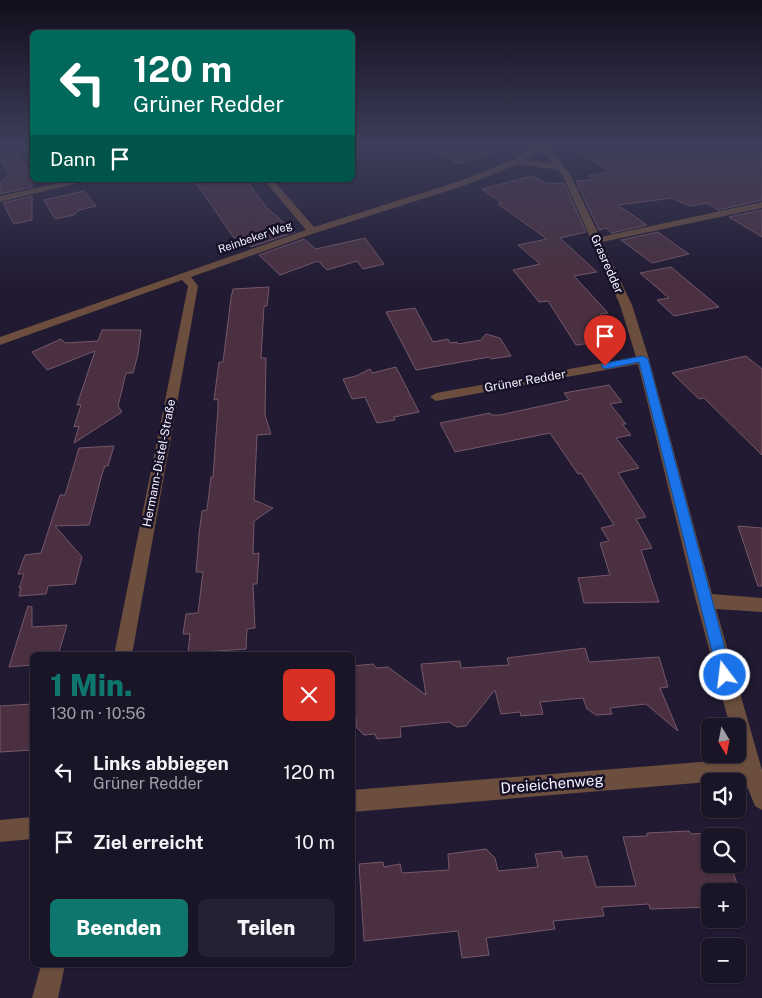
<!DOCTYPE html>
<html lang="de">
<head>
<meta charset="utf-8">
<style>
  body { margin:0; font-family:"Public Sans",sans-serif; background:#262132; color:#f1f3f6; height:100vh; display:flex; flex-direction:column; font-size:19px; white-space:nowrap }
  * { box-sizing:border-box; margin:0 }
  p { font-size:16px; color:#9f9ea7 }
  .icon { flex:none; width:28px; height:28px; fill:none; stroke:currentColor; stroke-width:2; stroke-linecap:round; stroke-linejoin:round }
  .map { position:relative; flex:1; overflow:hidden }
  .sheet { position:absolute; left:30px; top:652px; width:325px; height:315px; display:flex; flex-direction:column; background:#191426; border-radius:8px; box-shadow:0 1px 4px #0004,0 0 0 1px #373343 }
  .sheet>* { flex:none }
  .guide { position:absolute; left:30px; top:30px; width:325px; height:152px; border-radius:8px; box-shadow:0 1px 4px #0004,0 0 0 1px #373343; background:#00695c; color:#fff; overflow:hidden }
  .needle { width:32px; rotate:170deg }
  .controls { position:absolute; left:701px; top:718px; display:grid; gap:10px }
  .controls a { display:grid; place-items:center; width:45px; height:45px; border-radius:8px; background:#191426; box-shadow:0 1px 4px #0004,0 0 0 1px #373343; font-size:25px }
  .pin { position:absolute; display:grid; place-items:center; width:42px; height:42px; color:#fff; margin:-51px -21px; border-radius:50% 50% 50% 0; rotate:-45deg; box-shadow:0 0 5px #0007 }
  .pin .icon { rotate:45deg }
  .me { position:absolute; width:55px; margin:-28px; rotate:345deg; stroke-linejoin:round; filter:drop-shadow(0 0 4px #0008) }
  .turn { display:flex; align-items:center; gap:18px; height:105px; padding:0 20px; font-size:22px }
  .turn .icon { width:65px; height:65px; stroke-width:2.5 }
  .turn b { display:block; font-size:35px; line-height:42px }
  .then { display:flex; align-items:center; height:48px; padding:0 20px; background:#0003; gap:10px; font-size:19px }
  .round { display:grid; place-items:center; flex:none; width:52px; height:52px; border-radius:8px; background:#262132 }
  .head { display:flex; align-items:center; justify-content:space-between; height:85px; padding:0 20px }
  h1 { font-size:30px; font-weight:800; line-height:38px; color:#0f766e }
  .action { display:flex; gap:10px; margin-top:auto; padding:10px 20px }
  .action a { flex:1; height:58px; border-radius:8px; background:#0f766e; color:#fff; font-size:20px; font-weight:800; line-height:58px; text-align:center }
  .action a+a { background:#262132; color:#f1f3f6 }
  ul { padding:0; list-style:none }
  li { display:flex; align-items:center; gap:15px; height:70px; padding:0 20px }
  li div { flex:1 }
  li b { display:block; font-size:19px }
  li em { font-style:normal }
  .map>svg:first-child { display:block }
  .building { fill:#4a3040; stroke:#755869 }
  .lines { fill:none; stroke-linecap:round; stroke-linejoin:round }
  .minor { fill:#6b4e3d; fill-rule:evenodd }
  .route { fill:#1a73e8; stroke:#114b97 }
  .labels { text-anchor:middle; stroke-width:5; stroke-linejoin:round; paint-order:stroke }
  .far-street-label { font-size:11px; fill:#f4f1fe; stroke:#171128 }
  .street-label { font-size:12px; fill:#f4f1fe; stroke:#171128 }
  .near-street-label { font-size:15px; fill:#f4f1fe; stroke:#171128 }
</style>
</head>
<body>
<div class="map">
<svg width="762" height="998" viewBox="0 0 762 998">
  <rect width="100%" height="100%" fill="#211a32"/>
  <path class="building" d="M0 145H11L32 176V187L0 194V182L9 174 0 158Z
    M424 145H505L506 147 458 164Z
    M566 145H752L762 154V200L718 210 707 203 689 206 672 198 618 205 647 225 612 233 606 228 599 230 576 181 592 180 588 176 612 172Z
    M532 176 548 184 564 183 586 232 560 238 597 272 574 276 608 313 600 314 604 318 600 319 615 340 576 345 548 301 539 302 513 270 540 264 518 245 547 239 498 204 502 203 482 189Z
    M194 180H246L267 208 295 232 251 247 239 236 234 238Z
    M84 191 96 206 79 210 74 215 55 219 44 200Z
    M32 196V220L14 224 3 203Z
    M762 210V237L729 217Z
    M658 232 680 248 689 254 652 263 621 240Z
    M365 238 384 264 363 269 357 261 327 270 318 261 280 275 259 255 304 239 316 249Z
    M671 267 719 307 674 316 657 300 669 298 640 273Z
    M269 287 267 306H264L261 358H266L265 415 271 434 257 435 254 500 273 508 254 521 253 554 259 553 257 584H253L255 628 247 629 246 649 188 653 190 634H183L186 614 198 613 203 572H196L199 534 202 511 207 510 211 477H213L218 408V399L214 400 219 362H223L231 298 233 289Z
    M415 308 433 342 448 339 450 343 457 342 458 344 481 340 486 334 500 338 511 356 491 359 489 357 416 370 386 312Z
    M102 330H141L138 354 133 373H126L118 406 122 412 74 443 79 426 74 427 81 405H77L95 351 47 370 32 352 61 339 65 343 98 341Z
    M746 356 762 369V455L704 398 699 399 672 373Z
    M396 367 419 412 394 417 395 420 377 423 365 397 352 399 343 379 356 376 370 369 372 373Z
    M609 385 622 402 610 404 626 424H622L631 435 616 438 639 468 618 473 646 517 636 519 652 548 641 550 659 602 584 603 578 578 610 575 600 543 609 541 601 528 614 525 581 473 578 474 550 433 455 452 440 423 490 413 491 415H500L569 400 564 393Z
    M114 446 108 466H105L102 474 89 525 55 526 82 557 75 584 48 586 46 594 19 596 21 588H19L24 574H18L25 555 41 553 60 495H65L79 448Z
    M738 526 762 528V586H758Z
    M28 606 32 607V627L67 625 58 655H32V665L9 667Z
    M585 648 589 662 659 657 668 687 660 688 678 731 646 704 610 708 612 714 596 715 587 709 583 698 540 702 543 714 521 716 520 712 501 714 495 690 466 726 457 727 449 722 400 727 401 737 377 739 375 734 364 735 357 728 355 710H353V666L373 664 377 668 388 667 426 695 421 664 460 661 461 668 509 665 507 658Z
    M32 704V750L0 752V706Z
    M689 831 691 834 709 833 710 864H730L740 892 710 891V907L650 909 649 904 602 907 604 916 553 921 555 929 486 938 489 955 462 958 458 931 364 941 359 864 383 862 384 867 400 864 402 873 449 870 448 854 486 849 495 858 498 871 538 867 535 854 561 851 563 858 587 856 596 887 636 886 623 837 647 836V833Z"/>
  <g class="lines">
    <path class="minor" d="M535 145H545L555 154 571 176 600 237 762 202V208L602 242 632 305 649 359 712 594 762 598V612L716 609 762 770V810L755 806 744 779 352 812V790L738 759V726H730L696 601 638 364 436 401 430 397 436 393 636 357 620 305 563 176 558 170 519 164 463 186 315 233 191 277 198 286 132 655H114L188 286 182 280 0 345V337L306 230 264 180H273L314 227 457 182 515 159ZM540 150 554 164 525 160Z
      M74 180H90L0 202V196Z
      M32 817V839L0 842V820Z
      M41 965H65L58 998H32Z"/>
  </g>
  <linearGradient id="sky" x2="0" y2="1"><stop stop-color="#120e1c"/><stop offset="0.51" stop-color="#3d3e5a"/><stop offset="1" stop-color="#3d3e5a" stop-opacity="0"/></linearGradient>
  <rect width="762" height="284" fill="url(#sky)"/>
  <path class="route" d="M643 356 648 359 732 675 730 680 725 682 720 680 718 675 639 362 605 369 601 366 605 363Z"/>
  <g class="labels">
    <g class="far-street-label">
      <text transform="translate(255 237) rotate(-19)" y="4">Reinbeker Weg</text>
    </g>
    <g class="street-label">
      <text transform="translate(607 264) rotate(66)" y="4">Grasredder</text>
      <text transform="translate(525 381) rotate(-10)" y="4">Grüner Redder</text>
      <text transform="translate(159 463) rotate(-79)" y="4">Hermann-Distel-Straße</text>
    </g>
    <g class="near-street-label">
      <text transform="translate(552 784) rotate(-5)" y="5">Dreieichenweg</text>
    </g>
  </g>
</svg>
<div class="controls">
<a><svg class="needle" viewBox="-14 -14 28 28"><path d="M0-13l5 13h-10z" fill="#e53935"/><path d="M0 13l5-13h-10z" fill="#9f9ea7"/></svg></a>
<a><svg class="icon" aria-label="sound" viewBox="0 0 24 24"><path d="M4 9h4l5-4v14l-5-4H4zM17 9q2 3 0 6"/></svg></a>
<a><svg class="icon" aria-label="search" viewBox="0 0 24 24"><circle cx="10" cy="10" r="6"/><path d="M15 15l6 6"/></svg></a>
<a>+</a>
<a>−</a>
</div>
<div class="pin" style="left:605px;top:366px;background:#d93025"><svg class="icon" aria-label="arrive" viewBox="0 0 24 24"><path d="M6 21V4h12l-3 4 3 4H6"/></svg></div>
<svg class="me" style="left:725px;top:675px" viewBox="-20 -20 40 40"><circle r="17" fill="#1a73e8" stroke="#fff" stroke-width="3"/><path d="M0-11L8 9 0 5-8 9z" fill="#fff"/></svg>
<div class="guide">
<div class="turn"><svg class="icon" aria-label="left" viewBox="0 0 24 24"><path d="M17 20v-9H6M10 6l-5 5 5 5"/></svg><div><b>120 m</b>Grüner Redder</div></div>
<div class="then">Dann<svg class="icon" aria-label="arrive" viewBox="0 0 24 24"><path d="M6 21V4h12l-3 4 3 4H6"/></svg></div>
</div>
<section class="sheet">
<div class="head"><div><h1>1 Min.</h1><p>130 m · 10:56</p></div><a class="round" style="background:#d93025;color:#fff"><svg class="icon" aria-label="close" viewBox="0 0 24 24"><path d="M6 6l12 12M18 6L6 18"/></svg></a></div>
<ul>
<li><svg class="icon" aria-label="left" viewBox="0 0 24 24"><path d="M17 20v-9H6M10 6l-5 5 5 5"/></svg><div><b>Links abbiegen</b><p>Grüner Redder</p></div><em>120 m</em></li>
<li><svg class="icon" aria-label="arrive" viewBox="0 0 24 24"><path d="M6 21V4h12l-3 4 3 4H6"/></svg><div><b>Ziel erreicht</b></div><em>10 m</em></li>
</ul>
<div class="action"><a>Beenden</a><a>Teilen</a></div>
</section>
</div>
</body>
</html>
